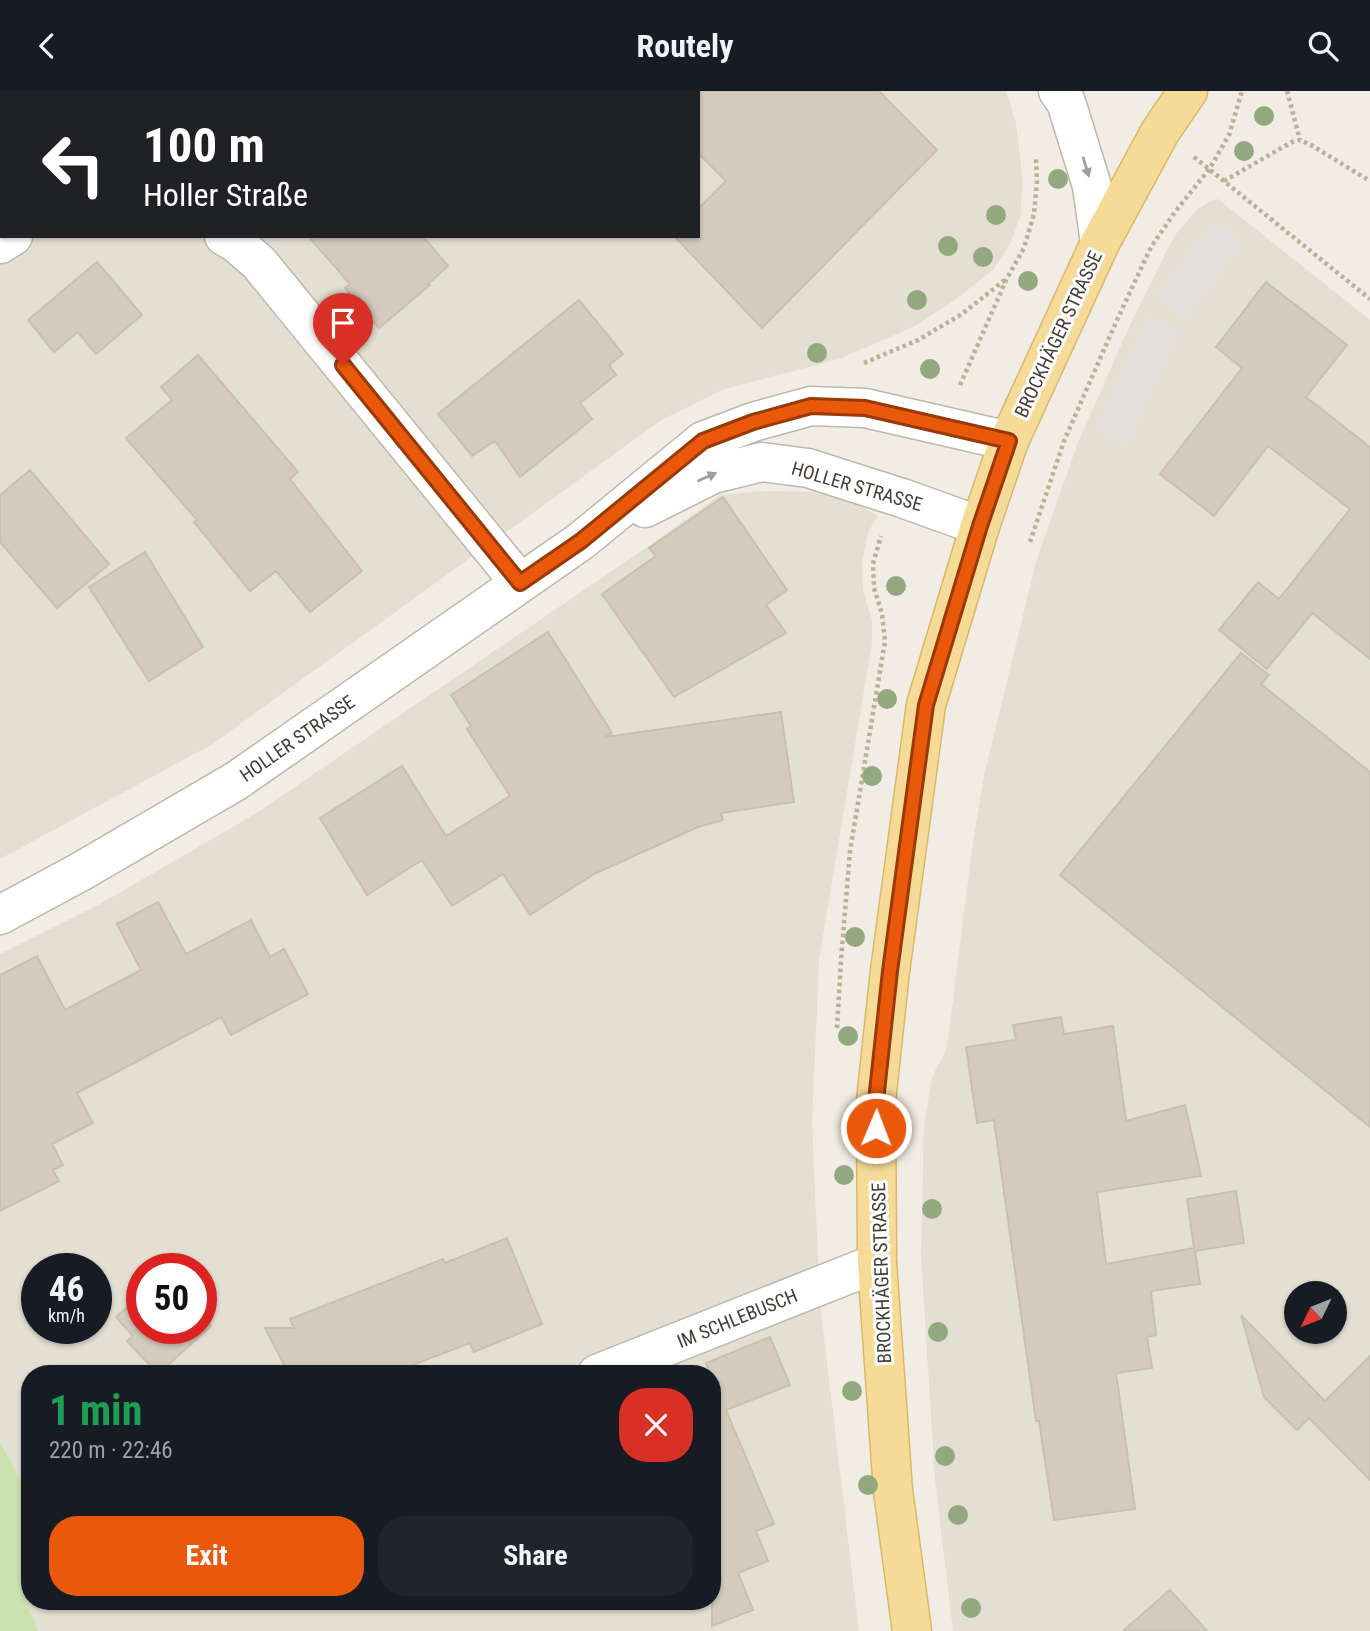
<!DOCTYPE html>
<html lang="en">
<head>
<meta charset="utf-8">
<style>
  body { margin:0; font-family:"Roboto Condensed",sans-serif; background:#20242c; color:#f1f3f6; height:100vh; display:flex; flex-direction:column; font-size:26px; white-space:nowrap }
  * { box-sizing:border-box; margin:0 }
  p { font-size:23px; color:#9ea1a6 }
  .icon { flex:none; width:38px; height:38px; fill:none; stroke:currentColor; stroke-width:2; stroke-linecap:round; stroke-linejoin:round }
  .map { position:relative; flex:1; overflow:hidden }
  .side { position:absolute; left:21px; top:1274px; width:700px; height:245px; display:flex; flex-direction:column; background:#171b24; border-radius:28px; box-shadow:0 2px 5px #0004 }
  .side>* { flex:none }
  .hud { position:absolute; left:0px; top:0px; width:700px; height:147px; box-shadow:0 2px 5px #0004; background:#202124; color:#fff; overflow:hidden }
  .needle { width:46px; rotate:227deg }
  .buttons { position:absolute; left:1284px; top:1190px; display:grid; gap:14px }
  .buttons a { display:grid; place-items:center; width:63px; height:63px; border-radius:50%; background:#171b24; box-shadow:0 2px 5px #0004; font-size:35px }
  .speed { position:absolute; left:21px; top:1162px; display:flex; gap:14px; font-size:35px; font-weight:700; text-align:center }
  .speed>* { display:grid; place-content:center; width:91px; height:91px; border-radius:50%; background:#171b24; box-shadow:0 2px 5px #0004; line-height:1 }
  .speed small { font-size:18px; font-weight:400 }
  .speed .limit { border:10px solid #d22; background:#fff; color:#111 }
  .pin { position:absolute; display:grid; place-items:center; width:60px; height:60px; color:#fff; margin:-72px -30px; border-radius:50% 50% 50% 0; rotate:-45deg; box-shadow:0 0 7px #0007 }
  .pin .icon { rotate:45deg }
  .me { position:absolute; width:77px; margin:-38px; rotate:1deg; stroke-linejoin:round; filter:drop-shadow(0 0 5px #0008) }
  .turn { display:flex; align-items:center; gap:24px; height:147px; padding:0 28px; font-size:32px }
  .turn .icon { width:91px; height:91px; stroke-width:2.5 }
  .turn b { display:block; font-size:49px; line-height:60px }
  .round { display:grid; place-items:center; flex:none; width:74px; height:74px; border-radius:28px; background:#20242c }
  .head { display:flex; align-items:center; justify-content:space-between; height:119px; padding:0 28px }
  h1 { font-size:42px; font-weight:700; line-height:52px; color:#1e9e55 }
  .button { display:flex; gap:14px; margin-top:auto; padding:14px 28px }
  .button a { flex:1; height:80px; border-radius:28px; background:#ea580c; color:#fff; font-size:28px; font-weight:700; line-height:80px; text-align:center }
  .button a+a { background:#20242c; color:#f1f3f6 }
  header { display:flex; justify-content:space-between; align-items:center; height:91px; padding:0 28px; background:#171b24; font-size:32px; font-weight:700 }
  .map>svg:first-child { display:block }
  .residential { fill:#e4dfd3; fill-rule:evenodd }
  .green { fill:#cbe2b0 }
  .parking { fill:#e2dfdc }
  .building { fill:#d4cbbe; stroke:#cbc0af; stroke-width:2 }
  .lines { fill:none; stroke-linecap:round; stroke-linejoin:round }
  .minor-casing { stroke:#beb7ab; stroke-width:41 }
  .major-casing { stroke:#d9b86a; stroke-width:41 }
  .path { stroke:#bcb09a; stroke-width:4.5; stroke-dasharray:3.5 3.5; stroke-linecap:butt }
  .minor { stroke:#fff; stroke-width:38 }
  .major { stroke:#f6db98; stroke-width:38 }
  .tree { fill:#93a87f }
  .oneway { fill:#a09e9a }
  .route-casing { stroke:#983908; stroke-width:18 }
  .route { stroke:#ea580c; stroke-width:12 }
  .labels { text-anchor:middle; stroke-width:6; stroke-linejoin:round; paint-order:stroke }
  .street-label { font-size:19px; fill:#423d35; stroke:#fff }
</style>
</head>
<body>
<header><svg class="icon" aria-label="back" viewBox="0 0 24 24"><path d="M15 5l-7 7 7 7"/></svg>Routely<svg class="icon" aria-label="search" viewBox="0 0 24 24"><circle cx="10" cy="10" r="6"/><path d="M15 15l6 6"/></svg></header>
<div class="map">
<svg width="1370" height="1540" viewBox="0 0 1370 1540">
  <rect width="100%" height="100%" fill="#f1ede4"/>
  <path class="residential" d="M0 0H1006L1016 32 1023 92 1020 125 1011 151 993 179 955 209 913 236 839 268 725 298 663 328 211 654 0 768ZM2 2H698V145H2Z
    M1218 108 1370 229V1540H953L935 1389 921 1165 924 1034 932 986 947 957 973 751 984 685 1036 471 1077 354 1129 236 1168 157 1178 140 1198 118 1211 110ZM1297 1202H1335V1241H1297Z
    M763 400 813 401 857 413 878 425 868 441 862 472 863 499 872 529V552L819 869 812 1032 820 1213 859 1540H38L22 1500 30 1497V1510H712V1283H30V1406L0 1351V863L100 813 255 723 650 454 720 404ZM37 1178H96V1237H37ZM142 1178H201V1237H142Z"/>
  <path class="green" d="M0 1351 30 1406V1497L22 1500 38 1540H0Z"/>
  <path class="parking" d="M1215 130 1243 152 1184 227 1156 205Z
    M1148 225 1178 239 1127 352 1097 337Z"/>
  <path class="building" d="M698 0H879L937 59 762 237 674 145H698V118L726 90 698 62Z
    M308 145H423L448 175 428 193 430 194 379 237 345 197 350 193Z
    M97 171 142 224 96 263 78 241 54 261 28 229Z
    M1266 191 1347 254 1306 306 1370 356V568L1312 522 1267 578 1219 539 1258 491 1279 508 1350 418 1268 355 1214 425 1160 383 1242 277 1216 256Z
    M579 209 623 263 609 274 616 284 580 312 592 328 520 386 495 350 472 365 438 323Z
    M198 264 298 381 290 388 362 480 310 521 276 480 250 500 194 431 197 429 126 347 172 309 161 296Z
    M30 379 109 473 57 517 0 451V404Z
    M723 406 787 499 766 514 786 542 674 606 602 503 656 465 649 457Z
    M145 461 203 556 149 590 89 496Z
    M548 541 612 642 605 646 781 621 794 711 721 722 723 729 698 736 594 783 530 824 503 783 452 815 422 769 367 804 320 727 402 675 446 745 510 705 467 638 471 635 451 604Z
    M1241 562 1269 584 1261 593 1370 681V1036L1060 784Z
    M158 811 186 863 251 829 270 866 284 858 308 903 231 944 221 926 77 1002 93 1032 52 1053 63 1074 53 1079 59 1090 0 1120V884L37 865 65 919 141 879 117 833Z
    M1061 926 1064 943 1113 935 1126 1030 1185 1014 1201 1085 1097 1101 1106 1173 1194 1157 1187 1108 1236 1100 1244 1152 1195 1160 1200 1193 1151 1200 1156 1244 1147 1246 1152 1277 1116 1282 1135 1418 1054 1429 1039 1330H1036L994 1029 977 1032 966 956 1016 949 1013 934Z
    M507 1147 542 1233 474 1261 470 1252 389 1283H289L265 1237H294L290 1228 443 1168 445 1172Z
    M142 1203V1237H201V1225L211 1235 158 1283 127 1250 133 1245 116 1226Z
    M1241 1224 1325 1310 1370 1265V1389L1309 1327 1297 1339 1264 1306Z
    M770 1246 790 1294 726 1319 774 1433 756 1440 768 1470 738 1482 753 1519 712 1535V1283H710L706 1272Z
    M1170 1499 1207 1540H1123Z"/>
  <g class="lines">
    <defs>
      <path id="minor" d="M1058 0 1066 11 1092 95 1100 152
        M224 145 236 152 259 172 520 492
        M0 153 13 145
        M645 417 713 383 762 371 808 377 902 407 980 435
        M0 824 80 781 236 690 581 450 703 350 753 331 811 315 865 317 1009 350
        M597 1283 877 1172"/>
      <path id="major" d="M912 1540 893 1400 877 1172 876 1010 890 880 926 614 980 435 1009 350 1100 152 1160 41 1188 0"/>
    </defs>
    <use href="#minor" class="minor-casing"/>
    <use href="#major" class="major-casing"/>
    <path class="path" d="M1287 0 1300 49
      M1194 66 1370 208
      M1224 90 1292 51 1300 49 1311 54 1370 90
      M864 272 918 249 962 223 1006 188
      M960 294 1007 187 1024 157 1034 123 1037 90 1036 67
      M1030 451 1064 350 1117 229 1151 156 1175 121 1210 77 1229 44 1242 0
      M837 937 841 869 850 760 885 550 882 523 874 497 873 473 881 445"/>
    <use href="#minor" class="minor"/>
    <use href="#major" class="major"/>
  </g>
  <g class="tree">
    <circle cx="1264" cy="25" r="10"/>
    <circle cx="1244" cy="60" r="10"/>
    <circle cx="1058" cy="88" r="10"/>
    <circle cx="996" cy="124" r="10"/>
    <circle cx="948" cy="155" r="10"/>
    <circle cx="983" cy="166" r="10"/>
    <circle cx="1028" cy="190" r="10"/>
    <circle cx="917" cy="209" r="10"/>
    <circle cx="817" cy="262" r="10"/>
    <circle cx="930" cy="278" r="10"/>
    <circle cx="896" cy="495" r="10"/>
    <circle cx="887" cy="608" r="10"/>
    <circle cx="872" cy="685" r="10"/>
    <circle cx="855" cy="846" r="10"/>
    <circle cx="848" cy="945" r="10"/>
    <circle cx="844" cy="1084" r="10"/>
    <circle cx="932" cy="1118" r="10"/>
    <circle cx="938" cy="1241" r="10"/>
    <circle cx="852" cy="1300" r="10"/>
    <circle cx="945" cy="1365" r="10"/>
    <circle cx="868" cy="1394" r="10"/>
    <circle cx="958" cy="1424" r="10"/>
    <circle cx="971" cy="1517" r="10"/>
  </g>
  <defs><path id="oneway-solid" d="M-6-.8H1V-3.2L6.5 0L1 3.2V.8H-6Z" transform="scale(1.75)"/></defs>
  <g class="oneway">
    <use href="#oneway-solid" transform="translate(1086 76) rotate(73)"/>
    <use href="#oneway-solid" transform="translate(707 386) rotate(-24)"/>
  </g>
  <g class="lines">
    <defs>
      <path id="route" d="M343 274 520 492 581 450 703 350 753 331 811 315 865 317 1009 350 980 435 926 614 890 880 876 1010V1037"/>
    </defs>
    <use href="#route" class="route-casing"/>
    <use href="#route" class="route"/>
  </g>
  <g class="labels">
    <g class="street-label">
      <text transform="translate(1058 243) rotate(-65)" y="7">BROCKHÄGER STRASSE</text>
      <text transform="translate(857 395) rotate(16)" y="7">HOLLER STRASSE</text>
      <text transform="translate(297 647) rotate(-35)" y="7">HOLLER STRASSE</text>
      <text transform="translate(881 1182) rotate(-92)" y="7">BROCKHÄGER STRASSE</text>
      <text transform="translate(737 1227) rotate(-22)" y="7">IM SCHLEBUSCH</text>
    </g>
  </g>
</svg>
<div class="buttons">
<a><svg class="needle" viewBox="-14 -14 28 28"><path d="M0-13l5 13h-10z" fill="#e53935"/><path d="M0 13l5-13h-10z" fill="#9ea1a6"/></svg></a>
</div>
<div class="speed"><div>46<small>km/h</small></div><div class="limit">50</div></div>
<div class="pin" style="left:343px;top:274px;background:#d93025"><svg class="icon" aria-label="arrive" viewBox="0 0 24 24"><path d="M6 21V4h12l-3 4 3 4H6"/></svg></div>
<svg class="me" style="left:876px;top:1037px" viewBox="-20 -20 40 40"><circle r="17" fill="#ea580c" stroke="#fff" stroke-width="3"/><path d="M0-11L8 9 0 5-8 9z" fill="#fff"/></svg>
<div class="hud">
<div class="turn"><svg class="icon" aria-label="left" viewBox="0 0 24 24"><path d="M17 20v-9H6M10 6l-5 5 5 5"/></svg><div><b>100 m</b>Holler Straße</div></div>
</div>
<section class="side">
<div class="head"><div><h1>1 min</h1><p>220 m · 22:46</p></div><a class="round" style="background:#d93025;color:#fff"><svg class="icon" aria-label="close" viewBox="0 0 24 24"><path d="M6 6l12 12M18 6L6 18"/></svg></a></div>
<div class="button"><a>Exit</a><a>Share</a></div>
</section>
</div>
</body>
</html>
